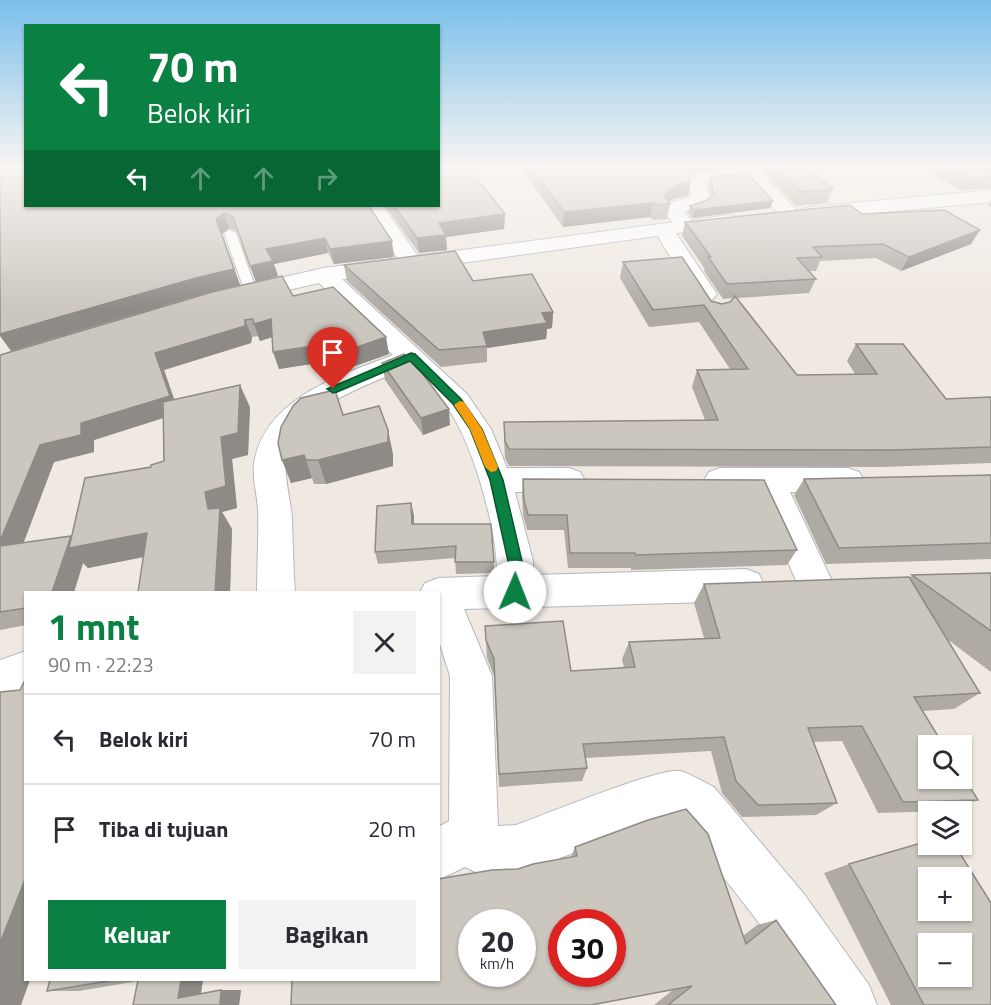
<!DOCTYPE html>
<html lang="id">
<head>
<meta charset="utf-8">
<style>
  body { margin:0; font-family:"Titillium Web",sans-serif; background:#f2f2f3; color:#2b2b33; height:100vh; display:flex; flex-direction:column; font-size:22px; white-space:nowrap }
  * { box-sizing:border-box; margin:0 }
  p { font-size:20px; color:#7c7c81 }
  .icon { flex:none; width:33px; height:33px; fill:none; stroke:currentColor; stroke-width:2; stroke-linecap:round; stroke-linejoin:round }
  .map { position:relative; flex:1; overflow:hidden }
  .drawer { position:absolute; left:24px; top:591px; width:416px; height:390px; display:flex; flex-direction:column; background:#fff; border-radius:0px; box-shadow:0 2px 4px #0004 }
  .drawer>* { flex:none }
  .hud { position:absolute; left:24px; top:24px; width:416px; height:183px; border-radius:0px; box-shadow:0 2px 4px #0004; background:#0b8043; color:#fff; overflow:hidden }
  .tools { position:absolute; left:918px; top:735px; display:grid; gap:12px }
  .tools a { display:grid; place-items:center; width:54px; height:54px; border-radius:0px; background:#fff; box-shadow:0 2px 4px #0004; font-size:30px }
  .speed { position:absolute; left:458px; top:909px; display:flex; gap:12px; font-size:30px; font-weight:700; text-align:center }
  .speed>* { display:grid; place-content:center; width:78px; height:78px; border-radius:50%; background:#fff; box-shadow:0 2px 4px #0004; line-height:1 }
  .speed small { font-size:15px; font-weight:400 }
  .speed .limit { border:9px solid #d22; background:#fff; color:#111 }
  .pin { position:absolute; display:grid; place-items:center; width:51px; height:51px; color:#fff; margin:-62px -26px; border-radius:50% 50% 50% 0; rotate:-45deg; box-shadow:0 0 6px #0007 }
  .pin .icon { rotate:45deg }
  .me { position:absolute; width:66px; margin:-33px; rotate:1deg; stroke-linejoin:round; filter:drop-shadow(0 0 4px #0008) }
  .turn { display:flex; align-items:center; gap:21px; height:126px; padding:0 24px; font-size:27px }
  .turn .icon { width:78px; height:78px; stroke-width:2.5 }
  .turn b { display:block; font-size:42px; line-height:51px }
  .lanes { display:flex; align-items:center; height:57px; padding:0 24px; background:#0003; justify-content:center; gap:30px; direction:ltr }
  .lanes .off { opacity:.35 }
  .round { display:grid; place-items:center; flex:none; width:63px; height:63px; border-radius:0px; background:#f2f2f3 }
  .headline { display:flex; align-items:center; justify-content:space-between; height:102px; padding:0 24px }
  h1 { font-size:36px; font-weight:700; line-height:45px; color:#0b8043 }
  .cta { display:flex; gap:12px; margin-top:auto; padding:12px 24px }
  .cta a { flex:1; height:69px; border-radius:0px; background:#0b8043; color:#fff; font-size:24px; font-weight:700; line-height:69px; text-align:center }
  .cta a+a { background:#f2f2f3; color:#2b2b33 }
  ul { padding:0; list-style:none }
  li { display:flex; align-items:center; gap:18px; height:90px; padding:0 24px; border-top:2px solid #e1e1e2 }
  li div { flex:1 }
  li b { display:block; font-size:22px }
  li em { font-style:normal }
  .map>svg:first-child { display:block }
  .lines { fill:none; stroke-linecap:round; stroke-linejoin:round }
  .lane-casing { stroke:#b4b7c1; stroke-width:2 }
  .street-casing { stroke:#b4b7c1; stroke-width:2 }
  .secondary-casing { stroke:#b4b7c1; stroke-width:2 }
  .lane { fill:#fff; fill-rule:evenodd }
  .street { fill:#fff; fill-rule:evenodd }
  .secondary { fill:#fff; fill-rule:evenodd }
  .wall { fill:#afaba4; fill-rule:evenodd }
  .shaded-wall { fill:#8e8b86 }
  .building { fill:#cbc7bf; stroke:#8e8b86; stroke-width:1.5; fill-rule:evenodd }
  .route { fill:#0b8043; stroke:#07532c; stroke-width:1.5 }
  .slow { fill:#f59e0b }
</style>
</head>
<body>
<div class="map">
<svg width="991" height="1005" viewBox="0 0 991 1005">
  <rect width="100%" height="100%" fill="#efe9e1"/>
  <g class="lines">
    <defs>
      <path id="lane" d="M230 230 236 233 257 292 255 295 251 296 245 292 224 233Z"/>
      <path id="street" d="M738 168H757L797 211 800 215 797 219H783L746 178 706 182 709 200 707 204 684 212 697 227 694 231H680L663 211 672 202 690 197 688 178 691 174Z
        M365 206H383L422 262 419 267 411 268 403 267Z
        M664 224 671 226 717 294 713 299 705 301 697 299 693 294 654 230 657 226Z
        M324 268 332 270 467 394 491 429 507 468H569L580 472 585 480 580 488 569 492H515L533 561V575L746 569 759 574 764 585 759 596 746 601 464 609 492 676 498 826 516 825C542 816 660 767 680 771 691 774 703 782 714 787L804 894 869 985 877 1005H815L766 932 680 821 675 818 638 828 516 875 484 876 465 867 438 880V827L449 821 450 676 438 638V592H420L425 583 438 578 497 576C498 532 474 447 449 410 438 395 420 381 407 368 371 383 310 404 291 441 279 464 290 493 292 518 293 543 293 567 295 592H257C257 564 259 537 258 509 257 493 251 474 255 458 269 397 341 375 393 355L316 280 313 275 316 270Z
        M720 468H848L859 472 864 480 859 488 848 492H790L833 583 828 594 815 599 802 594 757 492H720L709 488 704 480 709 472Z
        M26 651V690L0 700V660Z"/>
      <path id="secondary" d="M991 190V202L810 219 803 217 800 213 803 209 810 207Z
        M729 215 736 217 739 221 736 225 324 282 243 300 235 298 231 293 235 288 324 268Z"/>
    </defs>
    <use href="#lane" class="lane-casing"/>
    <use href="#street" class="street-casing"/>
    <use href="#secondary" class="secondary-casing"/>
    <use href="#lane" class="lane"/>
    <use href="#street" class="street"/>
    <use href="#secondary" class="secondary"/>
  </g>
  <path class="wall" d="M524 168H723L690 173 688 195 671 200 669 202 670 204 667 219 652 220 650 217 563 227 524 172Z
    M760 168H807L833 189 827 203 796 206Z
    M929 168H991V188L962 190 937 177Z
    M0 170 295 206 394 257 334 264 328 253 274 264 278 276 256 282 238 232 229 228 222 234 240 285 293 296 389 354 324 377 318 363 279 369 272 337 260 341 258 336 252 337 251 343 164 370 174 400 250 407 248 455 232 459 237 508 222 512 232 529 230 592H138L144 557 88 568 83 563 74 592H26V625L0 630V355L210 292 11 351ZM163 418 164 461 151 467 71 536 23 543 54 462 94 452V440Z
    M452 173 505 214 504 229 446 237 447 250 419 253 385 206H438Z
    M711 177 770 208 692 218 688 213 690 206 710 199 711 197 709 184Z
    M991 199V207L988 205Z
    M862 214 971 244 901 271 876 258 820 261 816 271H809L816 279 809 293 737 298 797 375 855 374 847 361 856 344 946 399 991 397V463L882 467 509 466 505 458 504 439V422L705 420 692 387 697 370 730 369 699 322 649 327 620 278 623 262 711 301 722 304 730 302 733 298 723 299 704 271 705 269 682 236 685 222Z
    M344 265 473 281 553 312 552 328 547 329 546 339 487 348V362L441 367 347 281Z
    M382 363 450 425 423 435 385 380Z
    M343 415 393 454V466L326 484H314L312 478 291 483 282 460Z
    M991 475V559L826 564 794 495 804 479Z
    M523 479 797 550 787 565 631 570V568H568L564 530H527L523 515 522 494Z
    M411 503 414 516V524L494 562V573L456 574 455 558 378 564 375 552Z
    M991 573V672L947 639 980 693 954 709 923 711 978 800 949 811 878 813 842 741 813 742 837 803 816 815 742 817 722 793 711 751 586 758 587 768 582 781 499 787 494 676 487 658 485 626 571 671 624 668 622 659 629 642 704 638 694 603 704 584 910 578 912 575Z
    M575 847 743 936 757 925 776 920 836 1005H654L674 989 438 980 518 869 571 857Z
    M849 864 991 1005H891L824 873Z
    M50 980H203L201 994 221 990H241L239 1005H133L138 981 79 991H47Z"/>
  <path class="shaded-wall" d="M688 168H723L689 173Z
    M691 181 688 195 671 200 667 205 664 195 675 186Z
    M773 201 770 208 692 218 694 210Z
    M653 203 650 217 563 227 564 212Z
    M224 213 229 228 222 234 240 285 202 294 11 351 0 336V334L216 219Z
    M505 214 504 229 446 237 447 250 419 253 417 238 439 223Z
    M980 230 971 244 901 271 909 257Z
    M325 238 328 253 274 264 278 276 256 282 250 266 266 249Z
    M392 241 394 257 334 264 330 249Z
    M553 312 552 328 547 329 546 339 487 348 483 332 542 313Z
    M271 319 276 336 260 341 254 324Z
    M245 320 252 337 251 343 164 370 179 413 94 440V452L54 462 16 563 0 549V541L40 445 81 423 155 353Z
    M386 337 389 354 324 377 320 360Z
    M313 346 318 363 279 369 273 352Z
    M240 385 250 407 248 455 232 459 237 508 222 512 232 529 230 592H215L208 509 205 492 221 437Z
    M449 409 450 425 423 435 421 418Z
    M388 430 393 454V466L326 484 318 460Z
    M304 455 312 478 291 483 282 460Z
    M411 503 414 516V536L412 524Z
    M147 533 163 553 88 568 83 563 74 592H52L71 536Z
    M26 877V971L25 974H26V980H30L21 1005H0V943Z
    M181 980H203L200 998H178Z
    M221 990H241L239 1005H220Z"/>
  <path class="building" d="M2 168H26V206H369L392 241 330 249 325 238 266 249 273 261 250 266 233 217 224 213 216 219 234 269 196 278 0 334V170Z
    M438 168H449L452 173 470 170 505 214 439 223 446 235 417 238 394 206H438Z
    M531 168H689L691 181 675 186 664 195 670 204 655 205 653 203 564 212Z
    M777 168H807L833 189 801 192Z
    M949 168H991V177L969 179Z
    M747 173 773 201 694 210 690 206 710 199 713 192 711 177Z
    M850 205 862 214 944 210 980 230 909 257 883 244 813 247 822 257 797 258 816 279 727 284 708 257H711L685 222Z
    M455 251 473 281 532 274 553 312 542 313 547 323 483 332 487 346 439 350 344 265Z
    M682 257 711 301 722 304 730 302 735 296 797 375 877 374 856 344H903L946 399 991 397V447L894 450 509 449 505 441 504 422 718 420 697 370 748 369 704 305 653 310 623 262Z
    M282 276 293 296 333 287 386 337 320 360 313 346 273 352 271 319 254 324 253 319 245 320V326L155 353 170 396 81 423V435L40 445 0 541V355L212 292Z
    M404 354 416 365 449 409 421 418 382 363Z
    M240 385 238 433 221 437 226 486 205 492 208 509 220 508 215 592H138L147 533 69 548 85 478 151 467V465L164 461 163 402Z
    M335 390 343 415 379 406 388 430V442L318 460H306L304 455 282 460 278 443 281 427 293 406 301 398Z
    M991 475V543L839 548 804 479Z
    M523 479 764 480 797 550 636 555 635 553H570L567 515H528L524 500Z
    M411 503 412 524H491L494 562H455L456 546 375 552 377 506Z
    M71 536 52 592H26V608L0 612V546Z
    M991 573V631L912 575Z
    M909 577 980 693 914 697 944 746H928V778H962V774L978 800 903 802 862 726 808 728 837 803 758 805 736 781 724 737 583 744 587 768 499 774 494 659 486 640 485 626 563 621 571 671 635 667 629 642 720 638 704 584Z
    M26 678V877L0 943V692L20 690Z
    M686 809 708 834 746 944 776 920 836 1005H668L692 986 591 1005H291L292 980H438V879L492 870 518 869 533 864 577 856 575 847 648 820ZM471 922H522V974H471ZM561 922H612V974H561Z
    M928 841V844H954L991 903V1005H924L849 864ZM928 878H962V910H928ZM928 944H962V976H928Z
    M50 980H114L47 991Z
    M138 980H181L178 998 221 990 220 1005H133Z"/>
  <linearGradient id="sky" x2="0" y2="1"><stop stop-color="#7abfeb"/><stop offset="0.54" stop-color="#f8f5f2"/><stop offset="1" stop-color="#f8f5f2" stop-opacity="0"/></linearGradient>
  <rect width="991" height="309" fill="url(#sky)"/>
  <path class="route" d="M411 353 415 354 461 399 482 429 503 480 522 561V592L520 597 515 599 509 597 507 592 508 561 490 480 470 429 453 404 410 361 337 392 333 393 327 389Z"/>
  <path class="slow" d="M460 401 464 402 482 429 498 467 496 471 491 472 485 467 470 429 454 405Z"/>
</svg>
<div class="tools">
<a><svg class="icon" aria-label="search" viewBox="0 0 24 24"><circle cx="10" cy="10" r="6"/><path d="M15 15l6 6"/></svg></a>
<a><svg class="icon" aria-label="layers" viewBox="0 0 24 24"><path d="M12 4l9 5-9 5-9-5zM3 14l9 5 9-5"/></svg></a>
<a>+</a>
<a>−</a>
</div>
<div class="speed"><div>20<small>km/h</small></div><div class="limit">30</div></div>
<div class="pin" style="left:333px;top:389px;background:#d93025"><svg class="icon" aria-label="arrive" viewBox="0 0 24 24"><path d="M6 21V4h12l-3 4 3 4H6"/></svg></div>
<svg class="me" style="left:515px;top:592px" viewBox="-20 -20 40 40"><circle r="19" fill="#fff"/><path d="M0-13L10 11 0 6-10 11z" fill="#0b8043"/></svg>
<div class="hud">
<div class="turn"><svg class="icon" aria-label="left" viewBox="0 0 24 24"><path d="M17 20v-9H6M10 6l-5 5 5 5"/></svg><div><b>70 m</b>Belok kiri</div></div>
<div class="lanes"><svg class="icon" aria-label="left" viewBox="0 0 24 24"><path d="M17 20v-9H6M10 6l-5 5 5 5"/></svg><svg class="icon off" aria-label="ahead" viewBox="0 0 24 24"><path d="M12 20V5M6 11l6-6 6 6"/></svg><svg class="icon off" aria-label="ahead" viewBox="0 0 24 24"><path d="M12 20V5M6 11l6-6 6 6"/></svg><svg class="icon off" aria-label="right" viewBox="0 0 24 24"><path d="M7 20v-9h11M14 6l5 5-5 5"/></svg></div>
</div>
<section class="drawer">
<div class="headline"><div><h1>1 mnt</h1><p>90 m · 22:23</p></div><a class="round"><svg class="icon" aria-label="close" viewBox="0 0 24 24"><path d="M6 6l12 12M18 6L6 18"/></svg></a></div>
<ul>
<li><svg class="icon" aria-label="left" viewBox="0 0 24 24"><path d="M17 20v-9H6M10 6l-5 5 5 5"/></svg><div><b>Belok kiri</b></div><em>70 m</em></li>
<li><svg class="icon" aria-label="arrive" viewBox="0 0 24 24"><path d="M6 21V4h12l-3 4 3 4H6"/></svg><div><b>Tiba di tujuan</b></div><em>20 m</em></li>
</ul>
<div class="cta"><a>Keluar</a><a>Bagikan</a></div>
</section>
</div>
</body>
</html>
